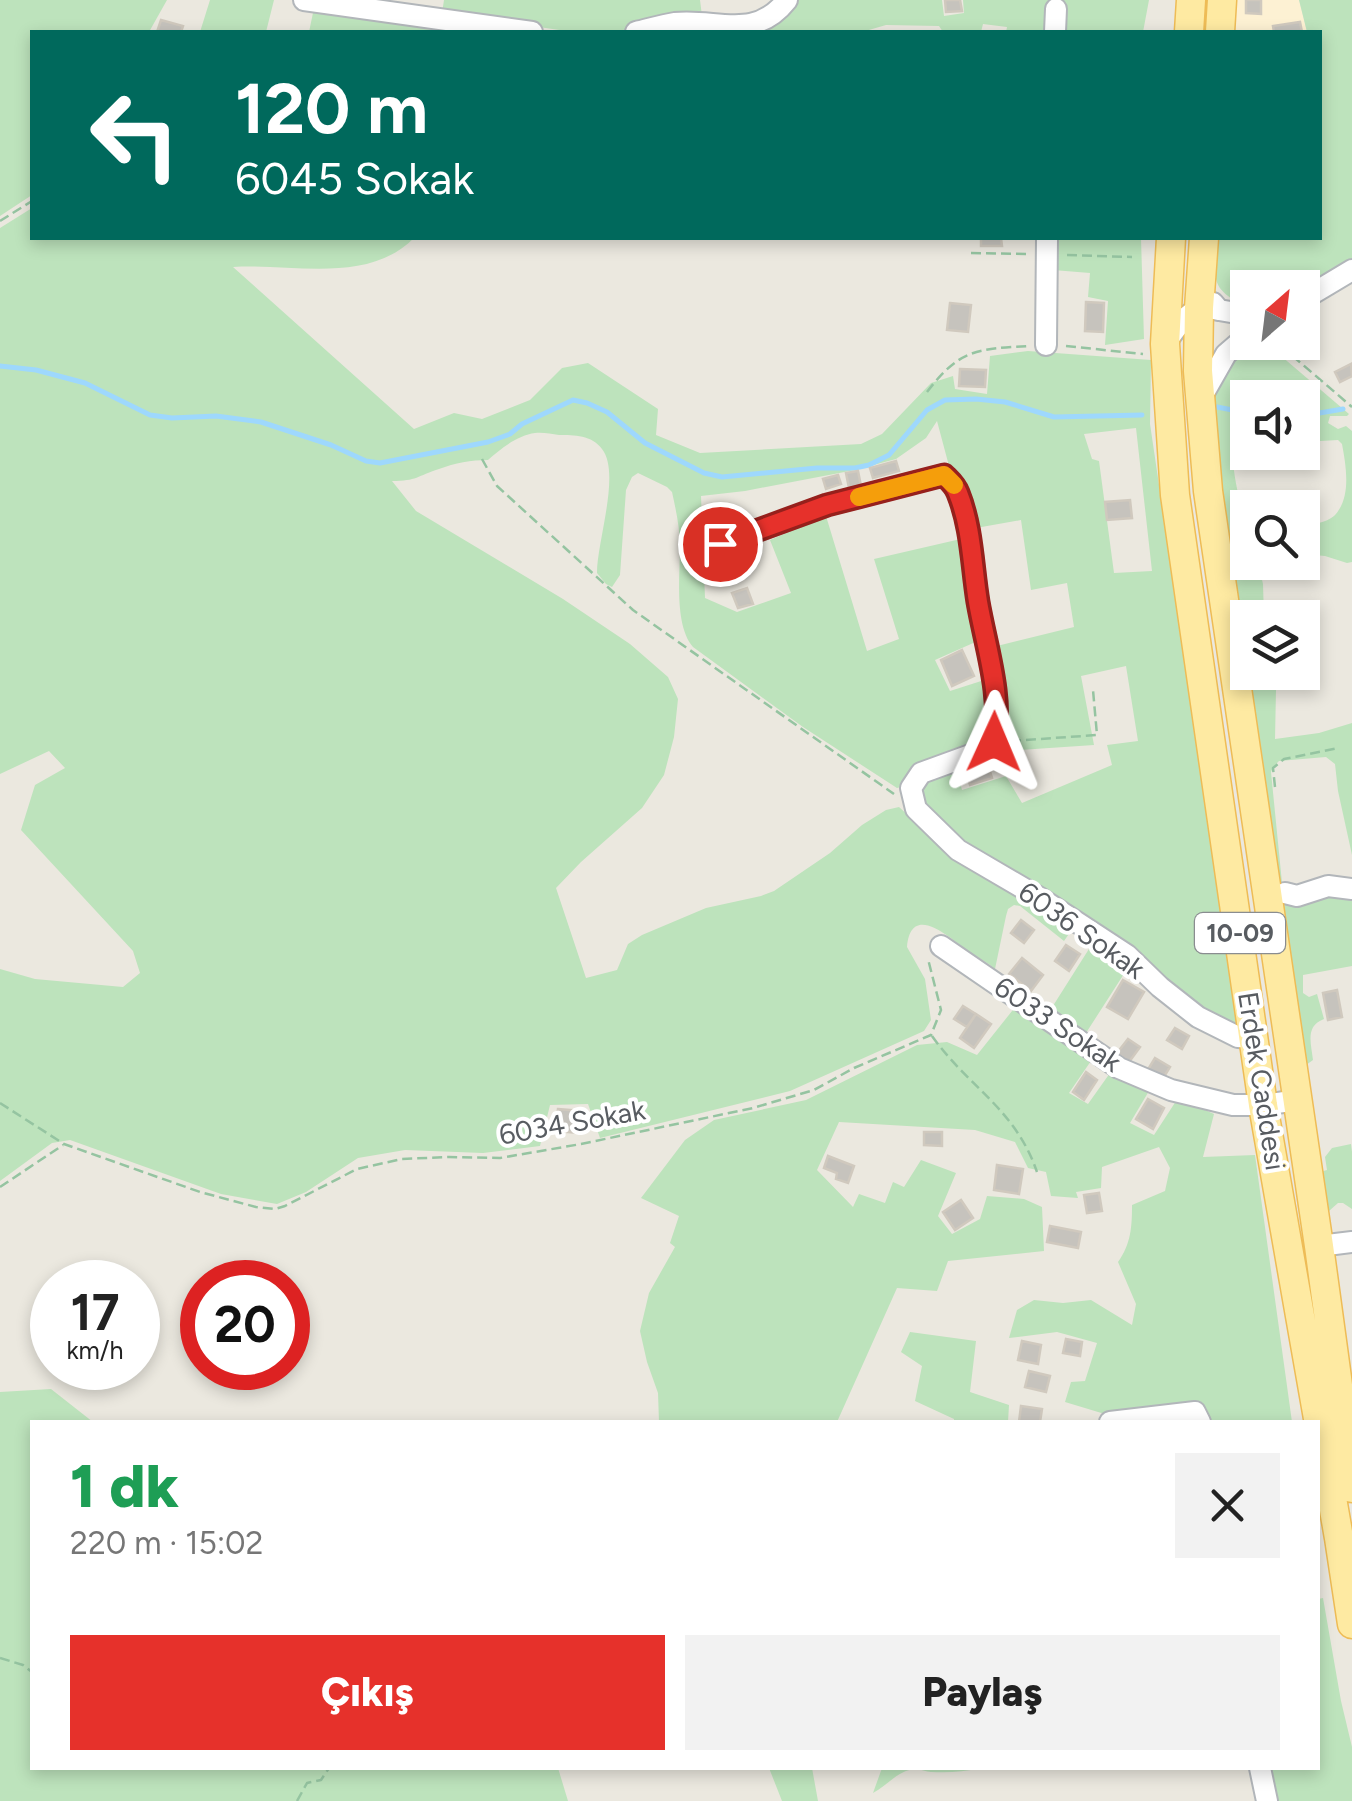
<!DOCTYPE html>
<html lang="tr">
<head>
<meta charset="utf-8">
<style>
  body { margin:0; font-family:Figtree,sans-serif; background:#f2f2f2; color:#222; height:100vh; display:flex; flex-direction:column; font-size:38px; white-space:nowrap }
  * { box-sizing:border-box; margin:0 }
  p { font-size:32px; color:#767676 }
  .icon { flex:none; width:55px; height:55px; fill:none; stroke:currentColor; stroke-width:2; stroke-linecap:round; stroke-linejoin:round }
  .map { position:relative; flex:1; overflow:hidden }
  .drawer { position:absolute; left:30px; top:1420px; width:1290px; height:350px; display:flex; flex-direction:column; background:#fff; border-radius:0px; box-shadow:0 5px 15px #0003 }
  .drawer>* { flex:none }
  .banner { position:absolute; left:30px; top:30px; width:1292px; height:210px; border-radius:0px; box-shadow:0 5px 15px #0003; background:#00695c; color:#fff; overflow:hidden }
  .needle { width:65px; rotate:28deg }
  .fabs { position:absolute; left:1230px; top:270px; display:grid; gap:20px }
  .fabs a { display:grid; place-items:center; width:90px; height:90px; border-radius:0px; background:#fff; box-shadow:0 5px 15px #0003; font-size:50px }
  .speed { position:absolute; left:30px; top:1260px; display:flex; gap:20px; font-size:50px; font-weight:700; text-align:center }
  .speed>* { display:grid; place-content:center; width:130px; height:130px; border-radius:50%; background:#fff; box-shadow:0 5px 15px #0003; line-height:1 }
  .speed small { font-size:25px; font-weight:400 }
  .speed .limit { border:15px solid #d22; background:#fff; color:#111 }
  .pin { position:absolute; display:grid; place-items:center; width:85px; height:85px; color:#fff; margin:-42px; border:5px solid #fff; border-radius:50%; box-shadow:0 2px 10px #0007 }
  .me { position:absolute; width:110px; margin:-55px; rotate:1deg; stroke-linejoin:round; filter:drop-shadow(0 0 8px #0008) }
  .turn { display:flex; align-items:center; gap:35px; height:210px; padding:0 40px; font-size:45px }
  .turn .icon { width:130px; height:130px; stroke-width:2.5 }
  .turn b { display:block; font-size:70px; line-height:85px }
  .round { display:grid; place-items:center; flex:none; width:105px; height:105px; border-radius:0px; background:#f2f2f2 }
  .head { display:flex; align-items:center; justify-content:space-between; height:170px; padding:0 40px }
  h1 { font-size:60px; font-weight:800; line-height:75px; color:#1e9e55 }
  .action { display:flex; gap:20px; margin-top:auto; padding:20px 40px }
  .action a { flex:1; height:115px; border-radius:0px; background:#e6312b; color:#fff; font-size:40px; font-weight:800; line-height:115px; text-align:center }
  .action a+a { background:#f2f2f2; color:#222 }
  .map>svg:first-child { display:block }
  .commercial { fill:#fdf1d3 }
  .green { fill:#bde3bc; fill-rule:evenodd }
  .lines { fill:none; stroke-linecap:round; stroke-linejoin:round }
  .stream { stroke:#9ed8fd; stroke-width:5 }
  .building { fill:#c6c3bd; stroke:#d0c9be; stroke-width:2.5 }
  .minor-casing { stroke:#b2b6ba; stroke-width:24 }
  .major-casing { stroke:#eebc56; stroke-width:31 }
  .path { stroke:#95c4a1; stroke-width:2.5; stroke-dasharray:10 5; stroke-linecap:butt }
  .minor { stroke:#fff; stroke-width:20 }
  .major { stroke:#feeaa2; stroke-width:28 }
  .route-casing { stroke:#96201c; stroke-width:25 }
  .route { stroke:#e6312b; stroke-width:18 }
  .slow { stroke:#f59e0b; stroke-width:18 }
  .labels { text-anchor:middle; stroke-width:8; stroke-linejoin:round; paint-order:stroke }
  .shield { fill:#fff; stroke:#8a8d90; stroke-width:2.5 }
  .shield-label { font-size:25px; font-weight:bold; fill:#585c61 }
  .street-label { font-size:28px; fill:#585c61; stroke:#fff }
</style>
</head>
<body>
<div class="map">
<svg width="1352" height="1801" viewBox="0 0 1352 1801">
  <rect width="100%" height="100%" fill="#ebe8df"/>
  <path class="commercial" d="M1233 0H1299L1307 32H1231Z"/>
  <path class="green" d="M0 0H167L149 32H32V195L0 216Z
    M210 0H274L266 32H200Z
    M444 0H700L702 16 612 32H573L442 13Z
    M794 0H942L944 16 964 13 963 0H1149L1143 32H1006L1007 27 983 24 981 32H943L939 26 886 25 862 32H751Z
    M1299 0H1352V258L1301 287 1248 288 1247 308C1207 286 1215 280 1218 238H1320V32H1307Z
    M314 8 498 32H309Z
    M32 208V238H414C367 285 292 263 233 267L414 429 454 413 482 419 530 400 562 368 588 363 658 409 656 435 700 453 861 444 882 434 931 383 953 376 955 389 987 394 990 356 1028 351 1151 360 1150 424 1239 1025 1216 1020 963 847 919 802 921 782 897 788 803 727 693 647C674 625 680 575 680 547 680 529 676 510 672 492L667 487 638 473 632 477 626 490 620 575 612 587 606 584 597 573C597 541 621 473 602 449 592 435 574 435 559 435 551 434 543 432 535 433 518 435 500 449 488 460 471 460 455 463 439 469 417 476 417 481 392 481L416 511 563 599 630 644 668 677 678 699 674 737 664 775 642 808 581 862 556 888 586 978 617 970 628 944 642 935 706 908 761 896 774 891 830 853 862 825 886 810 899 807 953 856 1073 928 1064 941 1020 906 1014 905 1008 909 1006 916 995 969C987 962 977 957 968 951 951 939 911 901 907 947L925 979 931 1020 924 1031 790 1091 600 1138 588 1104 550 1105 540 1146 483 1153 405 1150 358 1158 306 1192 277 1204 221 1194 70 1140 52 1143 0 1181V969L35 979 123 987 140 973 133 951 21 830 35 785 65 768 49 751 0 774V228ZM937 421 949 466 976 528 1021 520 1031 590 1067 583 1074 627 997 646 1000 675 950 691 935 660 980 640 965 538 874 559 899 639 867 651 826 516 770 540 791 593 737 612 705 598 701 496 745 491 855 470 896 459 926 438ZM1136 428 1152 571 1114 573 1099 461 1092 459 1084 434ZM1126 666 1138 741 1107 745 1112 765 1022 803 1006 776 962 790 957 771 1004 751 1094 745 1081 676Z
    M1053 238H1141L1144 339 1105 345 1108 301 1088 297 1090 273 1053 270Z
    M1252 343H1266L1349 414 1347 416H1330L1328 423 1338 429 1346 426 1352 431V562L1347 563 1325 556 1303 554V526C1312 524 1326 523 1334 516 1352 498 1346 466 1342 444L1338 440 1303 442 1302 398H1248L1247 436 1241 433 1236 435C1226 465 1244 508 1247 538 1248 546 1247 555 1248 562L1258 563 1263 584 1264 617 1248 618V672L1272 673 1276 690 1275 739 1319 733 1352 723V855L1338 791 1335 764 1326 757 1279 761 1273 767 1271 772 1283 893 1349 897 1352 901V966L1303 975V993L1309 997 1317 994 1324 1019C1305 1026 1311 1043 1313 1060L1306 1065 1320 1172 1327 1170 1325 1157 1332 1148 1351 1144 1352 1152V1209L1343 1203H1338L1329 1211 1326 1217 1245 712 1211 394 1228 363Z
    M1094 941 1129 966 1086 1033 1051 1009Z
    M1016 1006 1093 1058 1069 1093 1088 1104 1110 1073 1149 1091 1130 1123 1154 1135 1178 1098 1214 1114 1203 1157 1255 1155 1292 1422H1208L1108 1415 1065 1402 1071 1382 1085 1381 1097 1343 1057 1332 1009 1338 1017 1310 1034 1300 1063 1303 1091 1300 1132 1325 1136 1304 1118 1262C1131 1244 1132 1227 1132 1205L1165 1191 1170 1168 1159 1147 1102 1167 1101 1188 1076 1192 1078 1198 1051 1196 1046 1172 1028 1168 1015 1142 975 1130 839 1122 817 1170 853 1207 859 1194 885 1203 893 1182 904 1187 921 1160 956 1173 938 1216 952 1234 980 1219 987 1196 1024 1199 1042 1207 1044 1251 948 1261 937 1291 897 1288 837 1422H659L658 1393 647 1362 640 1331 649 1293 675 1247 670 1243 679 1216 641 1198 685 1140 714 1120 806 1100 917 1045 947 1042 977 1055Z
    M910 1332 976 1341 970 1392 1009 1405 1008 1422H954V1419L915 1401 922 1366 901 1352Z
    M51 1389 93 1422H32V1768H558L568 1801H0V1392Z
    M1323 1598 1341 1701 1352 1747V1801H1276L1269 1768H1318V1599Z
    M769 1768H812L818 1801H782Z
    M882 1768H980C964 1772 948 1773 931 1772 926 1772 921 1769 915 1769 898 1770 887 1786 873 1793Z"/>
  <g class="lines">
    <path class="stream" d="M0 366 36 370 85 383 150 415 172 418 216 416 261 422 331 445 366 461 380 463 488 442 510 434 522 424 573 400 587 403 607 412 645 443 704 473 722 477 817 468H855L869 465 889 455 927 410 945 400 976 399 1005 402 1054 417 1142 415
      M1217 407 1248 413
      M1302 416 1343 409"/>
  </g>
  <path class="building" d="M945 0H960L962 11 946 12Z
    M1246 0H1261V14L1246 13Z
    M161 20 183 26 181 32H157Z
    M1300 22 1302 32H1274L1273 26Z
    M981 238H1001L1002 246H981Z
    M1086 302 1104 303 1103 332 1085 331Z
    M950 303 971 305 968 332 947 330Z
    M1351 364 1352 376 1340 382 1335 372Z
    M960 369 986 370 985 387 959 386Z
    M896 461 899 471 873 478 870 468Z
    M858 471 862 491 850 493 846 473Z
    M838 475 841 484 826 489 823 479Z
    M1130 500 1132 518 1107 520 1105 502Z
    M745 550 749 565 733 570 729 555Z
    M747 588 753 604 738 608 732 593Z
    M962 650 974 676 952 686 941 660Z
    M987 762 992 778 970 785 965 768Z
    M1021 920 1034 930 1024 943 1011 933Z
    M1066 945 1080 954 1069 971 1055 961Z
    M1022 958 1043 975 1031 991 1009 974Z
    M1123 980 1144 992 1128 1019 1107 1007Z
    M1337 990 1342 1017 1328 1020 1323 993Z
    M963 1006 976 1014 967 1027 954 1019Z
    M976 1014 991 1024 974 1048 960 1038Z
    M1175 1028 1189 1036 1182 1049 1167 1040Z
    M1128 1039 1140 1047 1129 1062 1117 1053Z
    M1155 1058 1170 1067 1162 1080 1147 1071Z
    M1086 1072 1097 1080 1084 1100 1073 1092Z
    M1148 1099 1164 1108 1153 1129 1136 1119Z
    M558 1109 581 1111 579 1133 556 1131Z
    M924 1132H942V1146L924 1145Z
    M828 1156 854 1166 848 1183 836 1179 837 1173 824 1168Z
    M997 1165 1023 1169 1019 1194 994 1190Z
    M1099 1193 1102 1211 1087 1213 1084 1195Z
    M961 1200 973 1218 955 1230 943 1212Z
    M1050 1226 1081 1232 1078 1248 1047 1242Z
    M1066 1339 1082 1342 1080 1356 1063 1353Z
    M1022 1341 1041 1345 1038 1364 1018 1360Z
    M1029 1371 1050 1376 1046 1392 1025 1387Z
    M1021 1406 1042 1409 1040 1422H1019Z"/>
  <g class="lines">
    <defs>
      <path id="minor" d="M304 0 532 32
        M636 32C649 29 662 25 675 23 716 18 754 42 787 0
        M1055 32 1056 9
        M1302 300 1352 270
        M1213 303 1219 310 1248 315
        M1166 342C1181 322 1191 303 1219 310
        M1046 345 1047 238
        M1201 398 1226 354 1248 335
        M720 545 827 505 944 475C950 481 955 485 958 493 972 528 972 565 978 602 986 648 1003 696 994 743L976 753 921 773 911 788 916 809 958 850 1040 898 1127 955 1160 987 1198 1017 1238 1037 1254 1038
        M1285 893 1297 896 1328 886 1352 889
        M941 946 1119 1068 1171 1090 1233 1105H1263L1298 1100
        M1319 1246 1352 1242
        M1110 1422 1195 1412 1200 1422
        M1260 1768 1267 1801"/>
      <path id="major" d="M1189 32 1191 0
        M1220 32 1222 0
        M1171 238 1165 344 1175 495 1263 1105 1339 1538 1352 1624
        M1204 238 1199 308 1198 371 1208 491 1319 1246 1352 1488"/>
    </defs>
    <use href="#minor" class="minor-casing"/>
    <use href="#major" class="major-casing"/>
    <path class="path" d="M0 221 32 201
      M971 253 1029 254
      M1067 255 1132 257
      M1286 342 1295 358 1352 407
      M1066 346 1143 354
      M927 392C960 349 976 349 1029 346
      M482 459 497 486 633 610 894 794
      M1011 741 1097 735 1093 690
      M1275 787 1273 768 1284 759 1338 748
      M932 1036C968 1087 1015 1108 1037 1172
      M0 1103 64 1144 200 1192 256 1207 275 1209 285 1206 357 1169 402 1159 449 1157 500 1158 581 1144 753 1108 814 1090 854 1068 931 1035 941 1010 928 959
      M0 1187 63 1145
      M0 1658 23 1665 32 1672
      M297 1801 307 1783 321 1780 329 1768"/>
    <use href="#minor" class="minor"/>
    <use href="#major" class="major"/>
  </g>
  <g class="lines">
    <defs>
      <path id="route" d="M720 544 827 505 944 475C950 481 955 485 958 493 972 528 972 565 978 602 986 648 1003 696 994 742"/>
    </defs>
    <use href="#route" class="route-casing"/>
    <use href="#route" class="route"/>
    <path class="slow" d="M859 497 944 475 954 485"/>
  </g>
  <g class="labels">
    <rect class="shield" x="1195" y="913" width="90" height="40" rx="8"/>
    <g class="shield-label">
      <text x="1240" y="942">10-09</text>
    </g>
    <g class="street-label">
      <text transform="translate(1082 930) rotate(35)" y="10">6036 Sokak</text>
      <text transform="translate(1058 1024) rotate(34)" y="10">6033 Sokak</text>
      <text transform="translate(1262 1081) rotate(81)" y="10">Erdek Caddesi</text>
      <text transform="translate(572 1122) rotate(-10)" y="10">6034 Sokak</text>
    </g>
  </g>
</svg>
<div class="fabs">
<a><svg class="needle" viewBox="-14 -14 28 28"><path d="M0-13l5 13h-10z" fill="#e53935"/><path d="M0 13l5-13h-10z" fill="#767676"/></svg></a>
<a><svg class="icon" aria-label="sound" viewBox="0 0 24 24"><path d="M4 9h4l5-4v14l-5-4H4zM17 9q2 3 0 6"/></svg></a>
<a><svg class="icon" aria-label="search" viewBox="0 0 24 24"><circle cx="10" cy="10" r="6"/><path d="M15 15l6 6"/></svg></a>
<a><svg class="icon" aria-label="layers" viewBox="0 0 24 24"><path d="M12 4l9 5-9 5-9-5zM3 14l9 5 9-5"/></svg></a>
</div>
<div class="speed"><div>17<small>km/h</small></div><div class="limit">20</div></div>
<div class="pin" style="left:720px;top:544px;background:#d93025"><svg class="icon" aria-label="arrive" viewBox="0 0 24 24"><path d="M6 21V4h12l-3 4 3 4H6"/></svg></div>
<svg class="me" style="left:994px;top:742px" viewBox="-20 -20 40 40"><path d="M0-17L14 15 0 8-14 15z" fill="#e6312b" stroke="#fff" stroke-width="4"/></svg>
<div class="banner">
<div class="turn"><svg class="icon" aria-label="left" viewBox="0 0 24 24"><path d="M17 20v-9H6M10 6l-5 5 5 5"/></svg><div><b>120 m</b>6045 Sokak</div></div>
</div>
<section class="drawer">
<div class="head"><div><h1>1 dk</h1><p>220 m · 15:02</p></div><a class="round"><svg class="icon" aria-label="close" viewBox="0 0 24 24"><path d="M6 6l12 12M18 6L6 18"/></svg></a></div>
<div class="action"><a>Çıkış</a><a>Paylaş</a></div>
</section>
</div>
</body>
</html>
